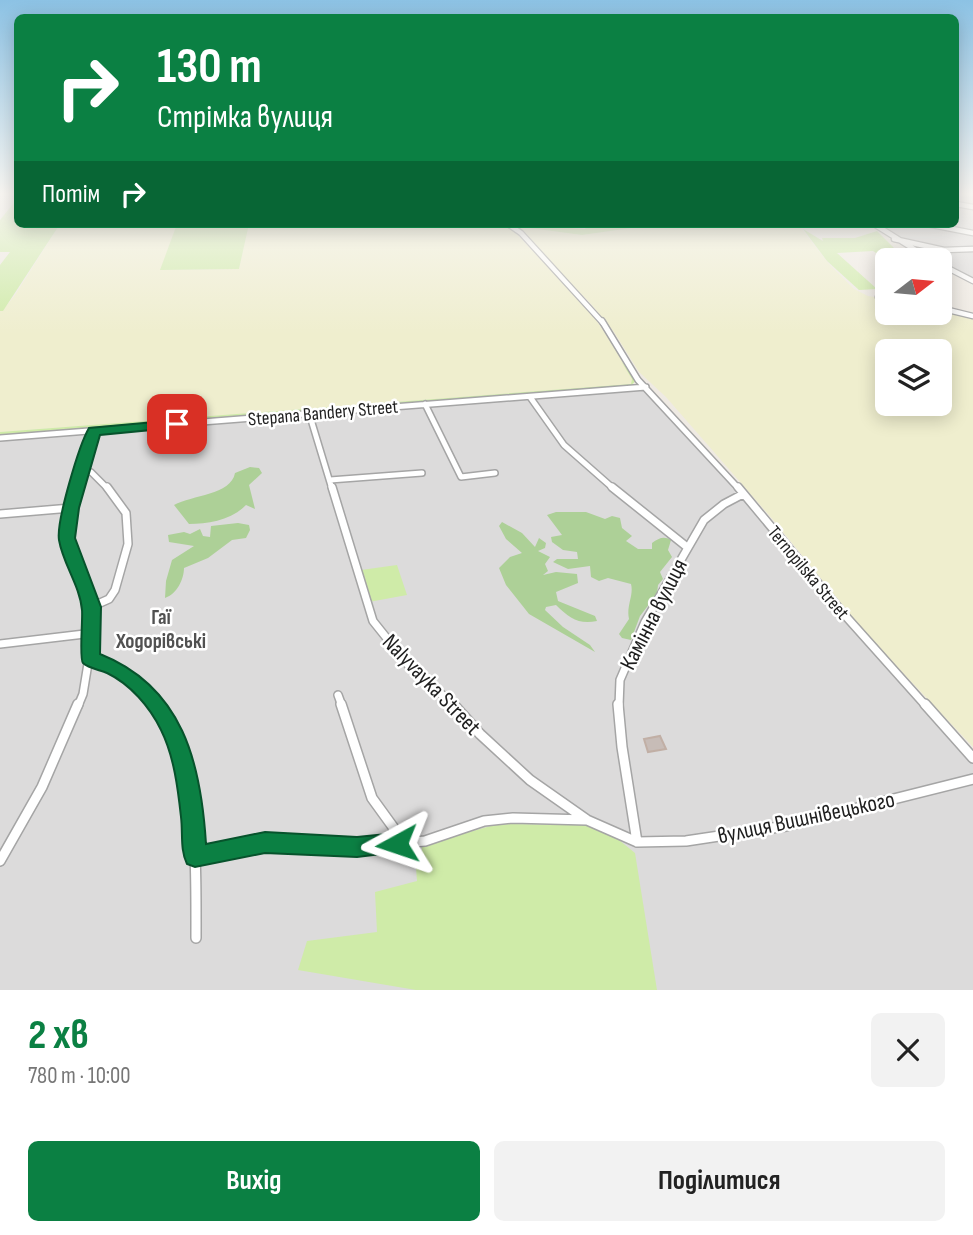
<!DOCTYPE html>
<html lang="uk">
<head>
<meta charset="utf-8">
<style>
  body { margin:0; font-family:"Sofia Sans Condensed",sans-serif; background:#f2f2f2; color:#222; height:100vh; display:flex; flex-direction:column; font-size:26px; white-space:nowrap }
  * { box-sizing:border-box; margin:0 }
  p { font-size:23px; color:#767676 }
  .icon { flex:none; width:38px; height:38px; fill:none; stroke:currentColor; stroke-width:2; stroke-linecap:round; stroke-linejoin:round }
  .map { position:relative; height:990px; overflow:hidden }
  .details { display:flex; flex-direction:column; background:#fff; flex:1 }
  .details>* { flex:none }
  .hud { position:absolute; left:14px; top:14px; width:945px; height:214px; border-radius:10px; box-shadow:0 4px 18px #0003; background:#0b8043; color:#fff; overflow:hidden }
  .needle { width:46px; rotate:74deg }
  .buttons { position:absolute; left:875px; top:248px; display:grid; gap:14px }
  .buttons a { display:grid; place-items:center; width:77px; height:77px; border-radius:10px; background:#fff; box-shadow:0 4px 18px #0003; font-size:35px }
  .pin { position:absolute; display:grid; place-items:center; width:60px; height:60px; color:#fff; margin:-30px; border-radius:14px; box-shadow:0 4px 10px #0006 }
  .me { position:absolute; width:77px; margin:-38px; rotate:265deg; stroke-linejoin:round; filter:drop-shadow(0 0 5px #0008) }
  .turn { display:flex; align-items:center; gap:24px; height:147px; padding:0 28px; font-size:32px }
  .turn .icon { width:91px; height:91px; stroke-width:2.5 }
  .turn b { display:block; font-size:49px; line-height:60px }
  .then { display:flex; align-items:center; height:66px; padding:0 28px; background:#0003; gap:14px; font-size:26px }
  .round { display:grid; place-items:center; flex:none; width:74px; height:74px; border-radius:10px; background:#f2f2f2 }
  .overview { display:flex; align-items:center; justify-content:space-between; height:119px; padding:0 28px }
  h1 { font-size:42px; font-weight:700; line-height:52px; color:#0b8043 }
  .cta { display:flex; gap:14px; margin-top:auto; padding:14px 28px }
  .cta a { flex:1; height:80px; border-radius:10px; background:#0b8043; color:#fff; font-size:28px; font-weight:700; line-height:80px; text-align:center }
  .cta a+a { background:#f2f2f2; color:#222 }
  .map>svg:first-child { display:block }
  .residential { fill:#dcdbdb }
  .farmland { fill:#efeece; fill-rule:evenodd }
  .grass { fill:#cfeba8 }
  .forest { fill:#add097 }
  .building { fill:#c7bcb7; stroke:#c1afa5; stroke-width:2 }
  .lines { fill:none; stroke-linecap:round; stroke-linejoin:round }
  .street-far3-casing { stroke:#a5a5a5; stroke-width:7 }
  .street-far2-casing { stroke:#a5a5a5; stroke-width:8 }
  .street-far1-casing { stroke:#a5a5a5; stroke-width:10 }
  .street-casing { stroke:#a5a5a5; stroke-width:12 }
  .street-far3 { stroke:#fff; stroke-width:4.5 }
  .street-far2 { stroke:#fff; stroke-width:5 }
  .street-far1 { stroke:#fff; stroke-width:7 }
  .street { stroke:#fff; stroke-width:9 }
  .route { fill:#0b8043; stroke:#07532c; stroke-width:2 }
  .labels { text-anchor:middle; stroke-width:5; stroke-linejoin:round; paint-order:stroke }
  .street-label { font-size:19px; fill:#1e1e1e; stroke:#fff }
  .neighbourhood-label { font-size:21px; font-weight:bold; fill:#515151; stroke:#fff }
  .near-street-label { font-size:23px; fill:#1e1e1e; stroke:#fff }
</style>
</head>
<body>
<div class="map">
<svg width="973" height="990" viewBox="0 0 973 990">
  <rect width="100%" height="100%" fill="#efeae3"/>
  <path class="residential" d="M956 195H973V279L936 261 876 224H956Z
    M644 388 677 421 973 762V990H0V439Z"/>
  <path class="farmland" d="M60 224H177L161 270 239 269 249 224H503L513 230 592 314 615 348 632 379 631 384 0 432V311L3 310 15 295Z
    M662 224H793L801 228 829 264 854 289 868 296 887 299V313H940V310L973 318V747L867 635 774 521 666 397 639 372 614 332 591 304 515 226 582 235ZM887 352H940V404H887Z"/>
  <path class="grass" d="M17 199 18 224H60L3 311H0V265L10 252H0V220Z
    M177 224H249L239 269 160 270Z
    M516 224 585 229 588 224H660L582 235 515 226Z
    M803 229 823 241 822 238H855L877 231 897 251 893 259 887 260 873 251 837 253 877 289 859 290 827 261Z
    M621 361 636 381 630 386 0 436V432L631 384 632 379Z
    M397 565 407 595 369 602 361 570Z
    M498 824 588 825 619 840 635 853 657 990H416L298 970 307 941 377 932 375 892 417 881 416 868 422 866V845Z"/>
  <path class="forest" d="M250 467 259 468 262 473 249 485 255 509 246 505C232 520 208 524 189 524L174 505C192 495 231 495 235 473Z
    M556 512H586L605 519 612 516 620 518 622 528 632 536 626 541 638 549H652V543C659 538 664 536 671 540L668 550 672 557 660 572 663 579 658 585 657 594 640 616 631 640 622 638 619 634 629 619C626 606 634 595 631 584L608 578 599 581 591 577 590 566 568 569 553 562 557 559H578L577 552 563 550 552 542 551 537 562 535 547 515Z
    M502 522 522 533 535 547 539 538 546 543 545 548 538 551 550 557 545 564 548 571 543 575 556 572 577 574 578 583 556 592 558 601 595 616 597 621C579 625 569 618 556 605L546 607 545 610 563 627 590 645 595 652 529 614 506 585 499 568 510 557 522 553 506 539 499 526Z
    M238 523 249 525 250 530 246 538 232 540 208 558 184 568C184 579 177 594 165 598L166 581 172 560 194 546 169 542 168 535 184 532 190 534 200 529 203 536 210 537 211 526Z"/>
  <path class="building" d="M660 736 666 749 648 752 644 739Z"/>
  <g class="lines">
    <defs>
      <path id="street-far3" d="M956 204 973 207
        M508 224 521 233 603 323
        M874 224 933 261
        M927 224 973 233
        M894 239 944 250 973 249
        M940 264 973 281
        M878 297 887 298
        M940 308 973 316"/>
      <path id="street-far2" d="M602 321 638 380 739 489
        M530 397 564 445 614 489
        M425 404 461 477 495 473
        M309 413 332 489
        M0 438 646 387
        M81 472H91L108 489
        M330 480 422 473
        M77 489 94 431"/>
      <path id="street-far1" d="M77 487 67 538 91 607 93 633 83 694 78 706
        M332 487 373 621 409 666 455 706
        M612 487 687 547
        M738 487 842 612 926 706
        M0 514 71 508
        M91 607 109 599 115 590 128 544 126 513 107 487
        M0 644 93 633
        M90 658 128 674 158 706
        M338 695 342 706
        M619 706 620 680 645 622 704 520 724 504 743 494"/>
      <path id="street" d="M157 704C198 779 196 855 196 938
        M341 704 372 798 393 827 397 844
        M453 704 480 734 530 780 587 820 637 842 686 841 786 826 973 779
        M618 704 622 747 637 842
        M925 704 973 758
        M195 857 265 843 357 847 425 841 484 821 513 818 587 820
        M0 861 42 787 78 704"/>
    </defs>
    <use href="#street-far3" class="street-far3-casing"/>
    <use href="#street-far2" class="street-far2-casing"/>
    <use href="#street-far1" class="street-far1-casing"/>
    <use href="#street" class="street-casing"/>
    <use href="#street-far3" class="street-far3"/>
    <use href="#street-far2" class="street-far2"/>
    <use href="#street-far1" class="street-far1"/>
    <use href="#street" class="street"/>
  </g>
  <linearGradient id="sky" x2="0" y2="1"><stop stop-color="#8cc2e4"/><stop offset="0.58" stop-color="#f8f6f2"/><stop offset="1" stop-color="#f8f6f2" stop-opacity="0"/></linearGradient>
  <rect width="973" height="334" fill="url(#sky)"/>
  <path class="route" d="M177 420 182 421V427L100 435 79 508 75 538 101 607 100 654C183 687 201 763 206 844L265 832 357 837 397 833 405 836 408 844 405 851 357 857 265 853 195 867 187 864C180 850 183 833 181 817 178 789 174 756 161 730 150 707 130 684 107 673 100 670 88 668 83 663 79 659 83 619 82 610 80 586 63 564 59 540 56 522 79 445 89 428Z"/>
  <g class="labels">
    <g class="street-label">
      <text transform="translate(323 412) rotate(-5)" y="7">Stepana Bandery Street</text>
      <text transform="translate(809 572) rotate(50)" y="7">Ternopilska Street</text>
    </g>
    <g class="neighbourhood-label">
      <text x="161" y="624">Гаї<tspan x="161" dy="24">Ходорівські</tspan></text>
    </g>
    <g class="near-street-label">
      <text transform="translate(653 614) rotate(-63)" y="8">Камінна вулиця</text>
      <text transform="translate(432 684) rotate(46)" y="8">Nalyvayka Street</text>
      <text transform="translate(806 817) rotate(-12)" y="8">вулиця Вишнівецького</text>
    </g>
  </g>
</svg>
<div class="buttons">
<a><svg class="needle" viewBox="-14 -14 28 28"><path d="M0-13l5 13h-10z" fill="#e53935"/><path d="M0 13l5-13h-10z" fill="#767676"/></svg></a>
<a><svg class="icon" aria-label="layers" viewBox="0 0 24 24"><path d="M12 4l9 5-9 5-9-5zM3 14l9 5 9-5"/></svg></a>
</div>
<div class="pin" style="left:177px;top:424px;background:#d93025"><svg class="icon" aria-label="arrive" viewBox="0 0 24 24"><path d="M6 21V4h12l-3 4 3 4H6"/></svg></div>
<svg class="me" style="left:397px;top:844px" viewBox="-20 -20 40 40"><path d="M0-17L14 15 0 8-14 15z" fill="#0b8043" stroke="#fff" stroke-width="4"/></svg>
<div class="hud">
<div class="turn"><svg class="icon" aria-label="right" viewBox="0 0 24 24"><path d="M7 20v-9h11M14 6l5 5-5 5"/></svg><div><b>130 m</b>Стрімка вулиця</div></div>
<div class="then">Потім<svg class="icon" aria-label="right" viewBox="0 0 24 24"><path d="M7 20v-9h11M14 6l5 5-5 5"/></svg></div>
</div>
</div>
<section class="details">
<div class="overview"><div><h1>2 хв</h1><p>780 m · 10:00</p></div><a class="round"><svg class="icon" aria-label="close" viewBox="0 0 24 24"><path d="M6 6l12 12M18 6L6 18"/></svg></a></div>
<div class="cta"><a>Вихід</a><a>Поділитися</a></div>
</section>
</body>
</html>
